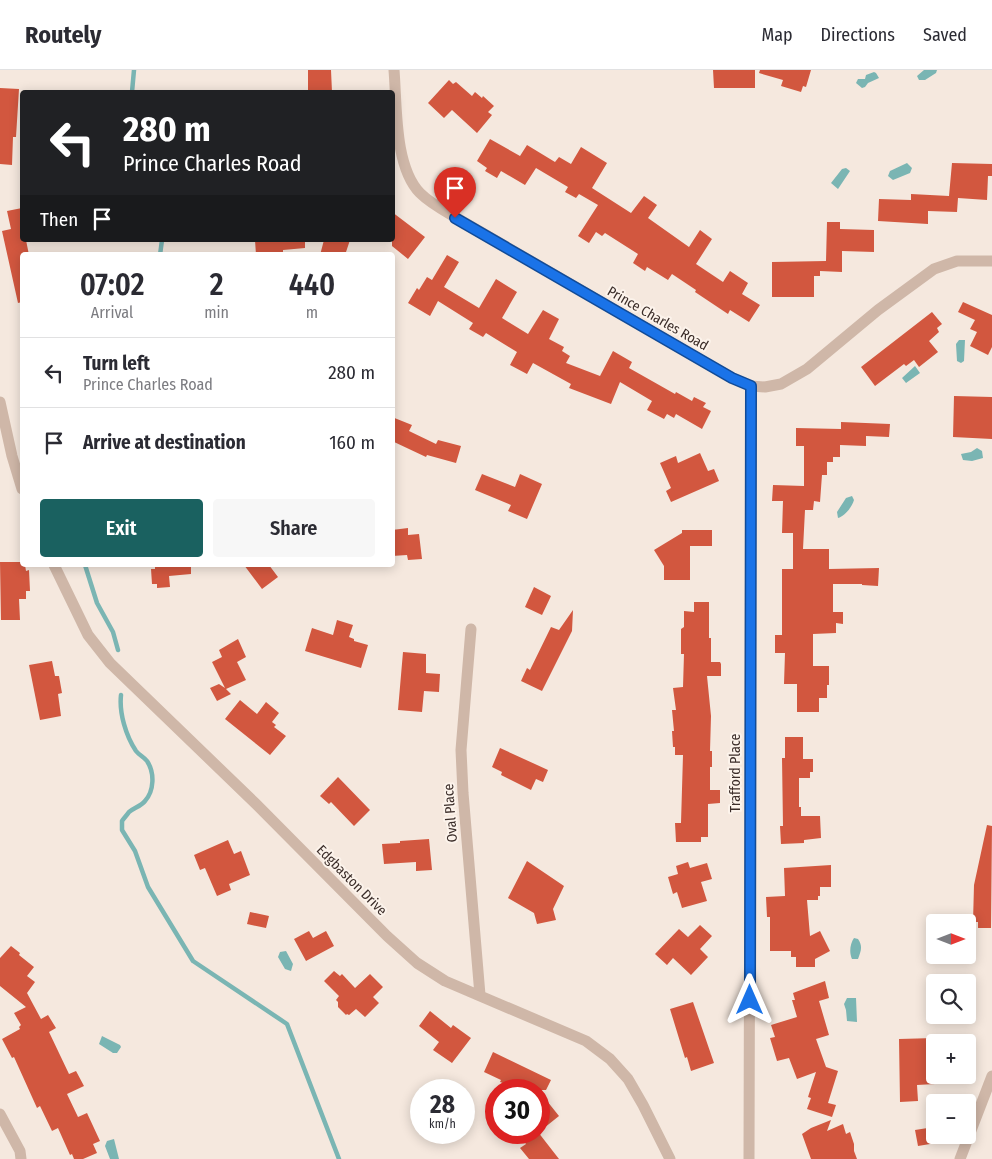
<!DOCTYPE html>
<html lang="en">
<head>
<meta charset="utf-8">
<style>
  body { margin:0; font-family:"Fira Sans Condensed",sans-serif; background:#f7f7f7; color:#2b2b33; height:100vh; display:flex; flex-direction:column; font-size:19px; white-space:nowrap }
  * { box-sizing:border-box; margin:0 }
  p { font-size:16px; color:#7c7c81 }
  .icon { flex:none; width:28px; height:28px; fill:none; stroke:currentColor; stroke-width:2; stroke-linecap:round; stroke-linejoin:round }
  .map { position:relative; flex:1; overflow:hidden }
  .details { position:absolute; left:20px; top:182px; width:375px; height:315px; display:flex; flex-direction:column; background:#fff; border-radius:5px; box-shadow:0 2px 12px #0003 }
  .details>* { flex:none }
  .top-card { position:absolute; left:20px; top:20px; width:375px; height:152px; border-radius:5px; box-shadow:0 2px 12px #0003; background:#202124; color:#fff; overflow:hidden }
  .needle { width:32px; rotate:90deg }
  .tools { position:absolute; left:926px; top:844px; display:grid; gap:10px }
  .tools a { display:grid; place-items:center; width:50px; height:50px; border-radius:5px; background:#fff; box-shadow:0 2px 12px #0003; font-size:25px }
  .speed { position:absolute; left:410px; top:1009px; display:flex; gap:10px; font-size:25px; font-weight:700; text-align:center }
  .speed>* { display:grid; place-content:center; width:65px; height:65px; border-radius:50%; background:#fff; box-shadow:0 2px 12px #0003; line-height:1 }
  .speed small { font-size:12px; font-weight:400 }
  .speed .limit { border:8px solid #d22; background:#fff; color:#111 }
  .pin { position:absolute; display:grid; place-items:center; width:42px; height:42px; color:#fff; margin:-51px -21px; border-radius:50% 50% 50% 0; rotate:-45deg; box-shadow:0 0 5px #0007 }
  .pin .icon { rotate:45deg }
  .me { position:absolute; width:55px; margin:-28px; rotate:0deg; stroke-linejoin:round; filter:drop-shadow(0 0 4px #0008) }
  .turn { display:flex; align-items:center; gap:18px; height:105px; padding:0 20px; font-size:22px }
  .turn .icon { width:65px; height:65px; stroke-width:2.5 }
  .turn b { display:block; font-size:35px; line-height:42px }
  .then { display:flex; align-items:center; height:48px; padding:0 20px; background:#0003; gap:10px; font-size:19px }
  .eta { display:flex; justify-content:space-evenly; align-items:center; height:85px; text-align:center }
  .eta b { font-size:30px; font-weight:600; line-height:35px }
  .primary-button { display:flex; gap:10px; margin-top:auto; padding:10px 20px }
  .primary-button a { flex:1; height:58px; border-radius:5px; background:#1a6160; color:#fff; font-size:20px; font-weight:600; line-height:58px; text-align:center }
  .primary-button a+a { background:#f7f7f7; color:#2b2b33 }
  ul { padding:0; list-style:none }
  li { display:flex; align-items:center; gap:15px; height:70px; padding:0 20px; border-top:1px solid #e1e1e2 }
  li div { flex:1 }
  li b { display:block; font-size:19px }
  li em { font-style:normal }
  header { display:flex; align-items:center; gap:30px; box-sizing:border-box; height:70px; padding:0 25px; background:#fff; border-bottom:1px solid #e1e1e2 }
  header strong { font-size:24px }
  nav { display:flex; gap:28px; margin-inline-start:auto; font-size:18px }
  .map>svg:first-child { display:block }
  .water { fill:#7ab5b3 }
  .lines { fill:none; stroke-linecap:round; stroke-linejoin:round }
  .stream { stroke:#7ab5b3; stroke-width:4.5 }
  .building { fill:#d2573f }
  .minor { stroke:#cfb7a8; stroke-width:11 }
  .route-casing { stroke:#114b97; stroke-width:12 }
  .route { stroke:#1a73e8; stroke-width:9 }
  .labels { text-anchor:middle; stroke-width:4; stroke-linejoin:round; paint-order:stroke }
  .street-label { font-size:14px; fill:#3b2d29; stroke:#fcf3eb }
</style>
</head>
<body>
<header>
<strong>Routely</strong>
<nav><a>Map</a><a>Directions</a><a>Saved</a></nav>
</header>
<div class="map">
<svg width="992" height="1089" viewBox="0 0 992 1089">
  <rect width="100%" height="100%" fill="#f5e8de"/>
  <path class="water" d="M924 0H937L936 3 925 10H919L917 6Z
    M874 2 876 3 879 8 868 13 865 17 862 18 856 13 858 9H865L866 5Z
    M907 93 912 98 910 103 893 110 888 106 890 101Z
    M846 98 850 101 838 119 831 113 842 99Z
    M959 270H965L964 291 961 293 957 291 956 274Z
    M915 296 920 303 906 313 902 308Z
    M977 378 982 381 983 388 972 391 963 390 961 384 971 382Z
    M852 426 854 430C852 437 845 446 838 448L837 442 846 428Z
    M854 868 858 869C863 876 861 881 858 889H852C849 882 850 874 854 868Z
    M286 881 293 894 291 901 285 899 278 887 280 882Z
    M847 928H856L857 952 847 951 846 940 844 934Z
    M102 966 120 975 121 977 117 983H113L99 974Z
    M114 1069 119 1089H110L105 1076 107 1071Z"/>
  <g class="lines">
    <path class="stream" d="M132 22 134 0
      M160 185 162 170
      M85 495 97 533 113 562 118 580
      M121 625C119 643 126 666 136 681 139 685 144 687 147 691 155 703 154 721 145 731 141 736 134 738 129 742 127 745 124 748 122 751V760L135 781 148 817 193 891 287 954 339 1089"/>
  </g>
  <path class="building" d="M308 0H331L332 22H308Z
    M713 0H755V18H714Z
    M760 0H811L806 17 803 16 801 22 781 16 783 10 759 3Z
    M449 10 453 14 456 12 472 26 475 22 482 28 483 26 494 36 488 42 492 45 477 63 452 40 444 48 428 33Z
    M0 18 19 19 16 67H13L12 95 0 94Z
    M490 69 520 86 527 75 555 92 559 87 571 94 581 77 607 93 592 118 631 143 644 126 657 135 648 148 689 177 700 160 712 169 696 194 723 212 730 201 748 213 742 224 760 235 749 252 730 240 728 244 695 222 696 220 672 204 668 210 647 197 645 201 633 193 638 184 605 163 602 166 596 162 589 173 578 166 598 135 579 124 576 128 565 122 568 117 536 98 525 115 501 101 497 108 485 101 487 98 477 91Z
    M952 93 992 94V106H988L987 130 958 128 957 142 928 141V154L878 151 879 129 911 130V124L949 126Z
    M22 138V170H26L29 185H22V232L18 233 2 161 11 159 7 141Z
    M392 142 425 167 408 189 392 176Z
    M827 152H840V159L874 160V182L842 181V202L820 201V206H814V227H772V192L826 191Z
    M255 170H305V178L283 180V185H256Z
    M324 170H350L345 185H320Z
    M447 185 459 192 444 217 479 238 496 209 517 222 502 248 528 264 543 240 559 249 549 269 564 277 562 281 570 286 566 293 600 306 613 281 632 292 629 298 675 324 676 322 692 331 694 327 706 333 703 337 711 341 702 359 676 344 674 348 667 344 664 349 647 340 652 331 620 312 611 334 569 318 571 314 533 293 527 304 510 295 517 282 486 263 483 267 469 259 473 253 438 231 430 246 408 233 417 218 419 220 427 207 432 210Z
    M963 232 992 245V277L988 285 970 276 977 262 970 259 975 250 958 242Z
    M932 242 942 254 937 258 939 262 929 271 938 282 919 297 914 290 906 296 904 294 875 316 861 297Z
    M954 326 992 327V369L953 367Z
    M392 347 412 355 409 361 436 374 438 370 461 376 456 393 427 385 426 387 392 371Z
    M841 352 890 354 889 367 866 366V376L840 375V387H833V392H827V405H822L820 432 814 431 813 440H805L803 479H829V499L879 498 878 516 862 515V514H833V542H843V554L836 553V563L813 564V596H829V615H827V628H819V642H797V614H784L785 583H775V565H782V499H793V463H782L783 431H772L773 415 804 416V376H796V358L841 359Z
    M700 383 708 401 714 399 719 411 671 432 666 421 671 418 660 393 676 386 678 393Z
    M482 404 515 417 520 404 542 414 527 449 508 441 511 435 475 420Z
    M408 458V465L419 464 422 489 408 490 407 485 392 486V460Z
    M682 460H712V476H690V510H664V496L654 480 682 463Z
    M0 492H22V495H25L26 501 29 500 30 521H26V529H19L20 550H1Z
    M155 495H191V504L169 506 170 517 157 518V514H152L151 499H155Z
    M244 495H269L278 507 262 519Z
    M534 517 551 526 542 545 525 537Z
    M694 532H709V568H711V592H720L721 594V606H707L711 646 710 681H712V697H710V720H720V733L708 734V767H701V772H676L675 753H681L683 685H675V677H673L672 661H674L672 640H676L673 618 683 617 684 584H681V559L684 557V541L694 542Z
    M573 540 572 561 542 621 521 611 527 598 530 600 551 557 559 560Z
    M337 550 353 555 349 567 354 569V571L368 575 361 598 305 581 312 558 333 565Z
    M238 569 246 587 237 592 246 610 226 619 231 624 217 631 210 618 219 614 225 618 212 592 222 587 219 580Z
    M403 582 426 584V603L440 604 439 622 424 621 422 642 398 640Z
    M52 591 55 606H59L62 623 58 624 61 646 40 650 29 595Z
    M240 630 257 644 266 632 279 643 272 652 276 655 274 657 286 666 270 685 225 649Z
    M785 667H803V689H813V702H810V708H799V737H801V746H820L821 768 804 770V773L781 774 780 756H783L782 688H785Z
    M500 678 548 700 543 712 536 709 531 720 501 705 502 702 492 697Z
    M338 707 370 740 354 756 331 732 329 734 320 726Z
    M987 755 992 756 991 858H978V852H973L974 815Z
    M429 769 432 800 416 801V792L384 794 382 774 400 773V771Z
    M228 770 234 784 241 781 250 805 229 814 231 820 217 826 205 798 200 800 194 785Z
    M527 791 564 816 553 839 556 850 537 854 534 843 508 828Z
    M688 792 690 798 707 793 712 809 701 812 707 831 682 838 677 822 673 824 668 807 678 804 676 796Z
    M831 795V817H820V826H818V830H807L810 866 820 861 830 881 815 889V897H796V887H791V881H770V847H767L766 827 785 826 784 798Z
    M250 842 269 846 266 858 247 854Z
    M700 855 712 866 700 879 708 887 691 905 673 888 667 895 655 884 679 859 688 867Z
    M309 861 313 868 326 861 334 876 306 891 294 869Z
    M11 876 20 883 19 885 34 897 27 906 35 912 27 923 41 949 48 945 56 958 49 962 69 1004 76 1001 84 1016 67 1024 78 1047 87 1043 100 1071 93 1074 97 1083 83 1089H74L72 1084 70 1085 58 1058 52 1061 40 1036 37 1038 14 987 12 988 2 969 20 959 19 957 21 955 14 943 26 937 0 916V888Z
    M334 901 340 906 342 904 355 918 370 904 383 917 373 927 379 933 365 947 356 939 349 945 347 944 346 945 338 937V932L336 930 339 926 324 911Z
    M825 911 829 928 819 931 829 965 816 969 826 997 838 1001 828 1033 836 1035 832 1047 807 1039 811 1028 808 1027 816 1002 797 1009 789 988 777 991 770 968 775 967 771 955 797 947 792 930H795L793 923Z
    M693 932 714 993 691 1001 687 987 685 988 670 939Z
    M430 941 451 958 453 955 471 968 452 993 433 980 439 972 419 956Z
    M935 968V1014L917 1015 918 1031 900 1032 899 969Z
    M493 982 551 1010 546 1020H521L500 1012 501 1010 484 1002Z
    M539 1021 559 1046 539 1062Z
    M831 1050 827 1061 843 1054 846 1064 850 1062 854 1074V1081L857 1089H811L802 1064 811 1058Z
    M934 1057 936 1073 918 1076 915 1060Z
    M516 1062H538L559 1089H529L520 1078 526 1074Z"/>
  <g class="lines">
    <path class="minor" d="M394 0C397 36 394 96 420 123 430 133 443 140 455 147L732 308 751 316 765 317 781 314 807 299 878 240 934 199 957 191H992
      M0 332 12 386 22 419
      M54 495 88 565 110 593 255 733 387 866 417 893 445 911 586 971 610 989 628 1009 643 1035 670 1089
      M471 559 461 680 463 723 480 925
      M0 1044 20 1081 21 1089
      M749 1089 751 316
      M960 1089 992 1006"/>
  </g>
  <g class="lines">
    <defs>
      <path id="route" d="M455 148 732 308 751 316 750 930"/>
    </defs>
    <use href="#route" class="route-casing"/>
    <use href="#route" class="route"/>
  </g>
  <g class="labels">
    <g class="street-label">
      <text transform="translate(658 248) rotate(30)" y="5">Prince Charles Road</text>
      <text transform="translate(735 703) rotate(-90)" y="5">Trafford Place</text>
      <text transform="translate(450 743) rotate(-94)" y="5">Oval Place</text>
      <text transform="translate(352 810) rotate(45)" y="5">Edgbaston Drive</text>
    </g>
  </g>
</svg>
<div class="tools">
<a><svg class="needle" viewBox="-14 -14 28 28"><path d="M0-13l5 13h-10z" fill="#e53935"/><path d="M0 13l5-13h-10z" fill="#7c7c81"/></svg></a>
<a><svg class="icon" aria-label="search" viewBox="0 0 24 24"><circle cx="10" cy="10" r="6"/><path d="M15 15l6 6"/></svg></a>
<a>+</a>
<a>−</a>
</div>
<div class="speed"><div>28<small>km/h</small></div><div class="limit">30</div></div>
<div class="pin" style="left:455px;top:148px;background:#d93025"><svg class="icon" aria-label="arrive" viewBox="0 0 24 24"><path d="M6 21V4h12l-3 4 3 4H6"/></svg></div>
<svg class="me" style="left:750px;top:930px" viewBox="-20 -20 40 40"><path d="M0-17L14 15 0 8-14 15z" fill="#1a73e8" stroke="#fff" stroke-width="4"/></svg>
<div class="top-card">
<div class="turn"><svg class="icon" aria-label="left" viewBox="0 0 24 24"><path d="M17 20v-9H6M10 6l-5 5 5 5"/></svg><div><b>280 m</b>Prince Charles Road</div></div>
<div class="then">Then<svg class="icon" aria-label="arrive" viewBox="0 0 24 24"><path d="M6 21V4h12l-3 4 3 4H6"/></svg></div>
</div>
<section class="details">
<div class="eta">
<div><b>07:02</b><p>Arrival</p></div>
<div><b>2</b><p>min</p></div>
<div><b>440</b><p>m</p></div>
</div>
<ul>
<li><svg class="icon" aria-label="left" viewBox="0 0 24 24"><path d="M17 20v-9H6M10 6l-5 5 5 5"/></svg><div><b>Turn left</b><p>Prince Charles Road</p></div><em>280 m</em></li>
<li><svg class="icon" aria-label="arrive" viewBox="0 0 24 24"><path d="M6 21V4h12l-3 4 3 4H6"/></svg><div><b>Arrive at destination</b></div><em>160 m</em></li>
</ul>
<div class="primary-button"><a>Exit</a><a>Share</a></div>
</section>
</div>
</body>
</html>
